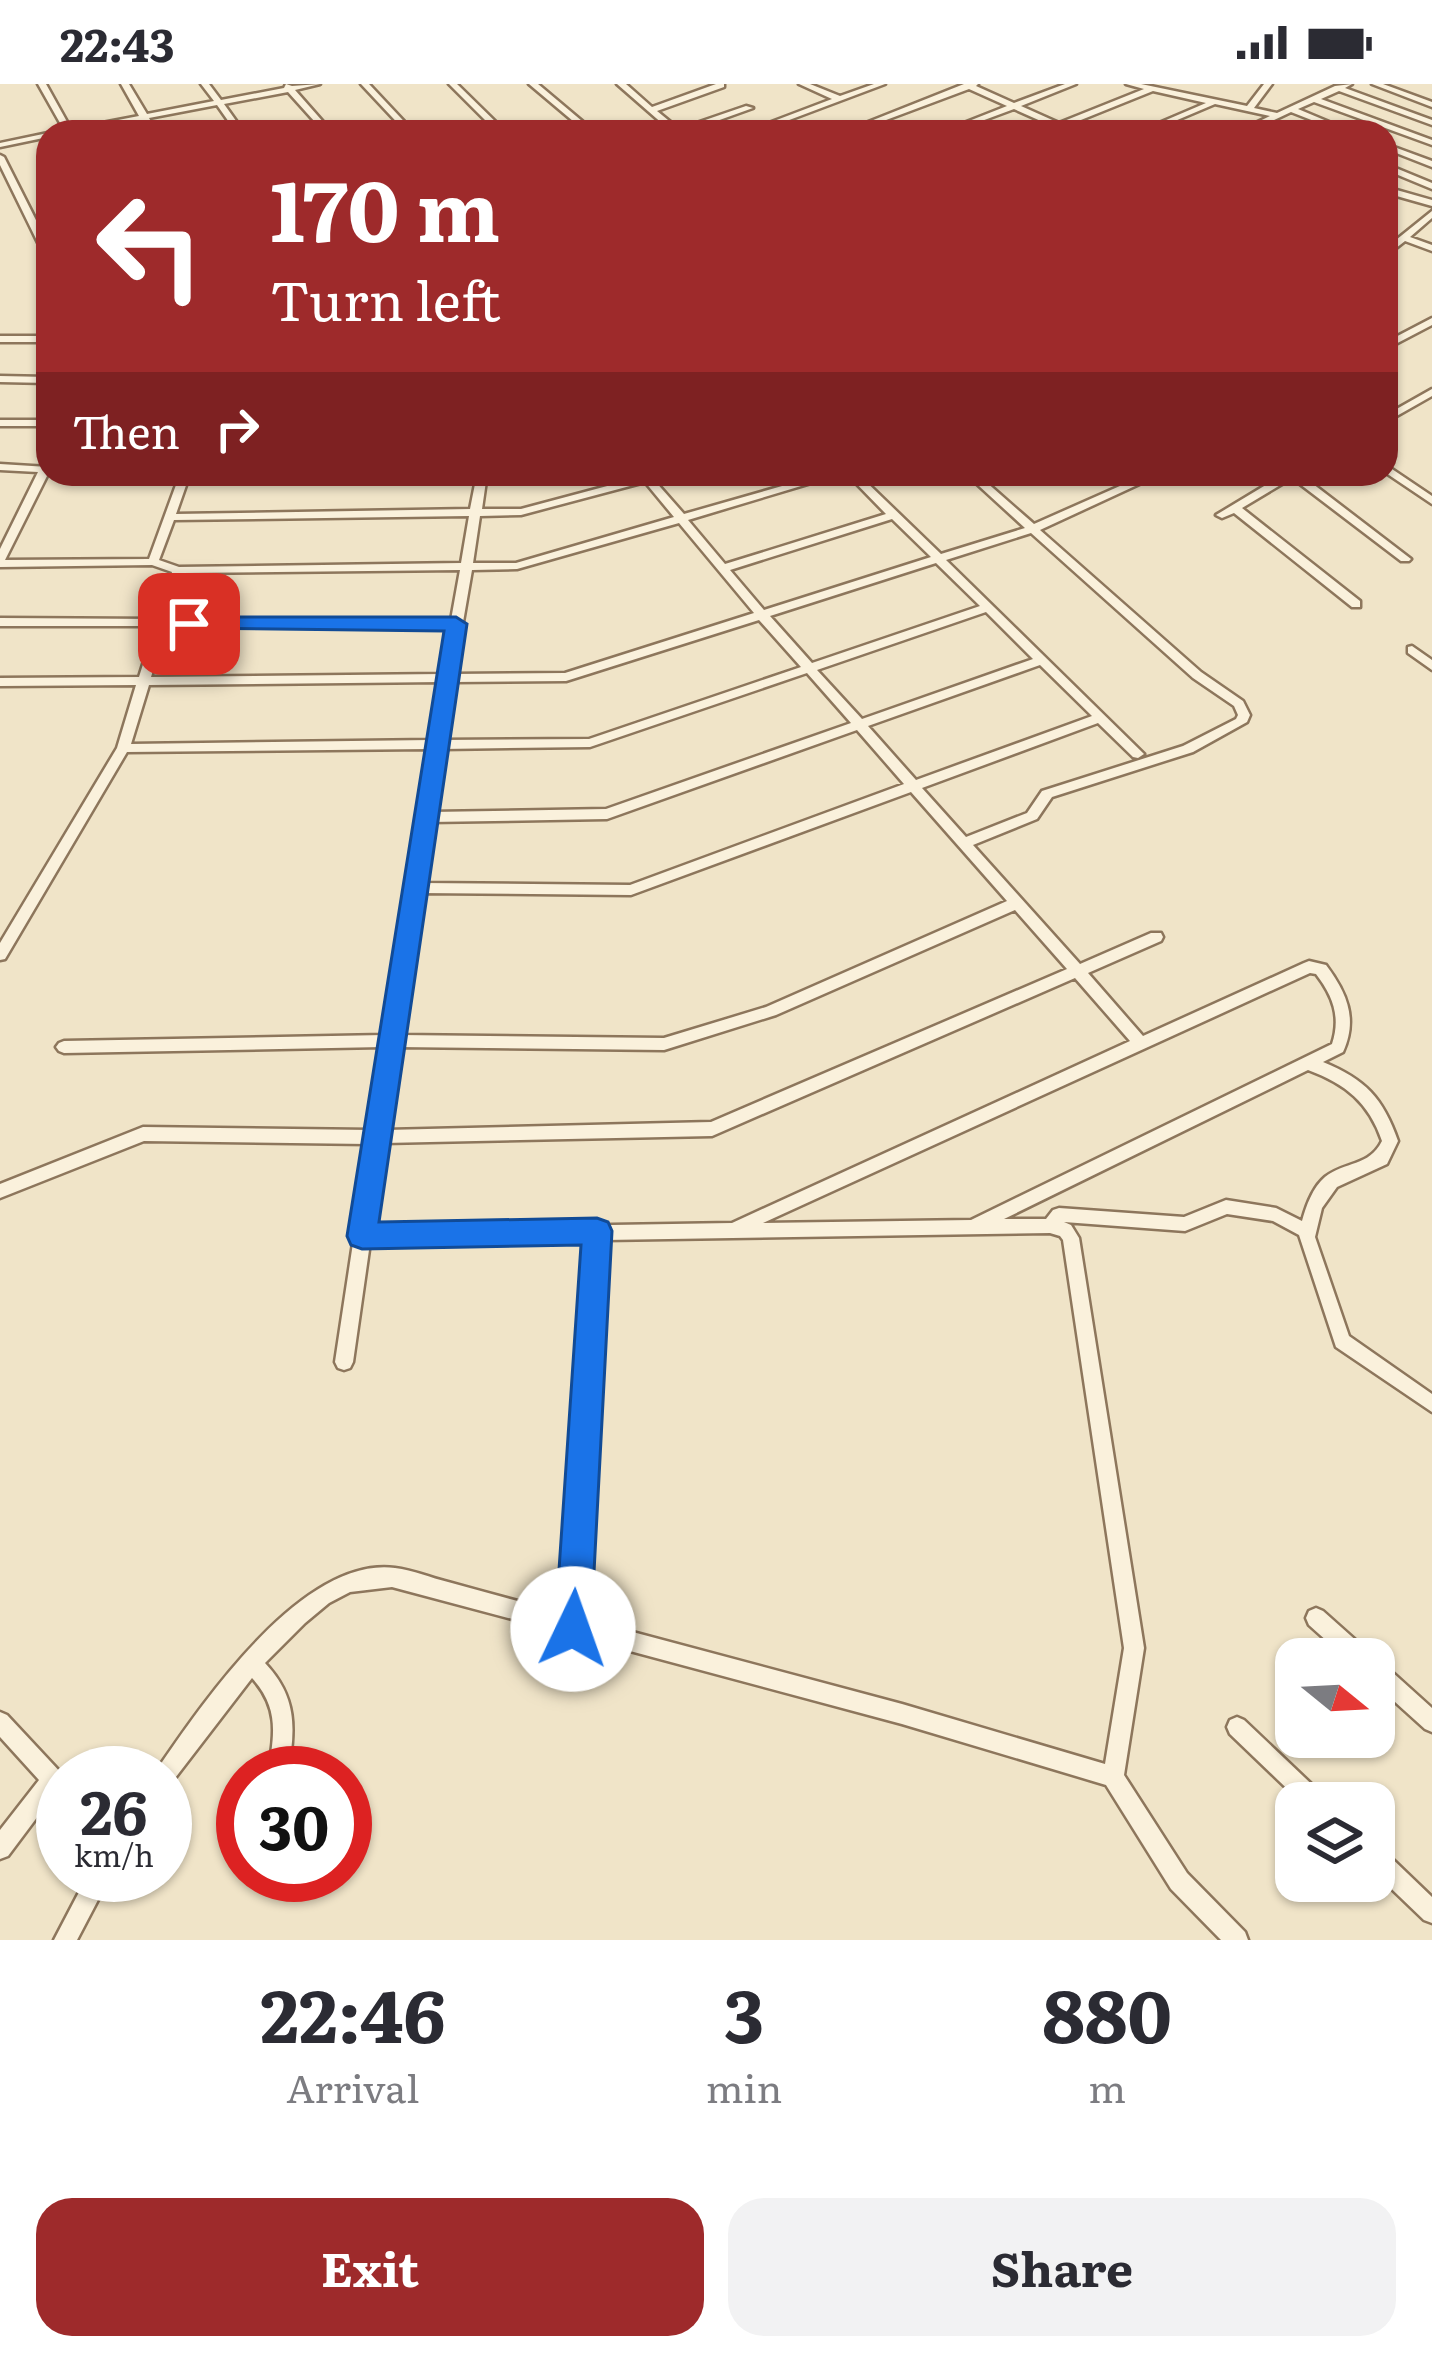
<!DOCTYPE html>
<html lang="en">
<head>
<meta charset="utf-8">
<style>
  body { margin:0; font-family:Literata,serif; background:#f2f2f3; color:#2b2b33; height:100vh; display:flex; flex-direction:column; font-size:45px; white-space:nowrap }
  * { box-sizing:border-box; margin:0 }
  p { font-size:39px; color:#7c7c81 }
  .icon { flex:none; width:66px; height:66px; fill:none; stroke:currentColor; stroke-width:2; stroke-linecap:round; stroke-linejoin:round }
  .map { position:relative; height:1856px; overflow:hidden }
  .drawer { display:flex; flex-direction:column; background:#fff; flex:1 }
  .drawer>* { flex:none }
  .banner { position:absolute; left:36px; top:36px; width:1362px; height:366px; border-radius:36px; box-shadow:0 3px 9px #0004; background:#9e2a2b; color:#fff; overflow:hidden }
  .needle { width:78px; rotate:108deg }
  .tools { position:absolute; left:1275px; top:1554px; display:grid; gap:24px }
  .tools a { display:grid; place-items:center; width:120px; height:120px; border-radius:24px; background:#fff; box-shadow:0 3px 9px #0004; font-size:60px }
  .speed { position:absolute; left:36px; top:1662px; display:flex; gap:24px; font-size:60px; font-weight:700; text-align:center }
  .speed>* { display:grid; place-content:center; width:156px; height:156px; border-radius:50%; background:#fff; box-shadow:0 3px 9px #0004; line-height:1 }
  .speed small { font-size:30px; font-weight:400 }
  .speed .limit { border:18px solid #d22; background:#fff; color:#111 }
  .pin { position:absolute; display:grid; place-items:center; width:102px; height:102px; color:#fff; margin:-51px; border-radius:24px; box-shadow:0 6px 18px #0006 }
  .me { position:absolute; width:132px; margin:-66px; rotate:3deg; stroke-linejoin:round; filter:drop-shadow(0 0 9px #0008) }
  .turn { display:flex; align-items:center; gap:42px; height:252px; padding:0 36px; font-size:54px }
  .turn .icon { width:156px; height:156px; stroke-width:2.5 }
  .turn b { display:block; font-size:84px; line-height:102px }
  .then { display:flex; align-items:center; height:114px; padding:0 36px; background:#0003; gap:24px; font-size:45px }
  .eta { display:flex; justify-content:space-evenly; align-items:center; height:204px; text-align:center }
  .eta b { font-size:72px; font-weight:700; line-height:84px }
  .cta { display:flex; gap:24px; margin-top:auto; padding:24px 36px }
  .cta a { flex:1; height:138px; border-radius:36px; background:#9e2a2b; color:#fff; font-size:48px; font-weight:700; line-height:138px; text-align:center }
  .cta a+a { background:#f2f2f3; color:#2b2b33 }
  .status { display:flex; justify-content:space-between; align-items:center; height:84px; padding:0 60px; background:#fff; direction:ltr }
  .status svg { height:33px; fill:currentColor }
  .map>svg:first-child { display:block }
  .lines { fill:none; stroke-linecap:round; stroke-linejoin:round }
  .minor-casing { stroke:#8d765c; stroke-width:5 }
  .minor { fill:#faf1dc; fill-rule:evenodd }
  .route { fill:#1a73e8; stroke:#114b97; stroke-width:3 }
</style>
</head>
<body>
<div class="status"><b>22:43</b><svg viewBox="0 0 49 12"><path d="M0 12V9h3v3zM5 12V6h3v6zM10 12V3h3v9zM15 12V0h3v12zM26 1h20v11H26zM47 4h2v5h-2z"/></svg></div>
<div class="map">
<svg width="1432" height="1856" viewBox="0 0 1432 1856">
  <rect width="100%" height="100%" fill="#f0e4c8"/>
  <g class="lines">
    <defs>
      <path id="minor" d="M38 0H46L71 45 139 32 121 0H129L147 30 214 17 201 0H209L221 16 284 4 286 0 292 2 320 0 295 6 332 48H324L288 8 224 20 244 48H236L217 21 149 34 157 48H149L142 36 79 48H62L64 46Z
        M361 0H369L414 48H406Z
        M449 0H457L506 48H497Z
        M529 0H538L595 48H586Z
        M617 0H626L652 23 716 0H724V3L657 27 679 45 746 22 753 24 686 48H672Z
        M799 0H810L840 12 874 0H885L757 48H745L832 15Z
        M964 0H978L976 2 1014 19 1065 0H1076L1021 22 1059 39 1144 5 1126 0H1141L1247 22 1264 0H1272L1254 24 1277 29 1335 2 1352 0 1345 4 1432 36V41L1339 7 1321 15 1432 56V61L1314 18 1298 25 1353 48H1342L1291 28 1272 37 1298 48H1286L1265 40 1248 48H1237L1270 32 1215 20 1149 48H1138L1206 19 1153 7 1066 42 1077 48H1066L1059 45 1050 48H1039L1052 42 1014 25 952 48H941L1007 22 969 5 854 48H843Z
        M1372 0H1383L1432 18V23Z
        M48 49V53L0 63V59Z
        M1386 60 1432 77V83L1386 65Z
        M0 71 4 73 48 160V172L43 169 0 81Z
        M1386 80 1432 99V105L1386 86Z
        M1386 103 1432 116V122L1386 109Z
        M1432 127V134L1410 153 1432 161V167L1405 157 1386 172V164Z
        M1432 234V241L1386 265V258Z
        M0 252H48V258H0Z
        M0 292 48 293V299L0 298Z
        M1432 305V312L1386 338V331Z
        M0 336H48V342H0Z
        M0 380 48 383V390L5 476 149 475 180 390H190L176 430 470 425 477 390H487L482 425H521L641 393 639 390H668L654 396 684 430 824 390H841L688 436 725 480 886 430 847 390H858L941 470 1025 444 966 390H977L1034 440 1147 390H1161L1040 446 1201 588 1243 617 1250 631 1247 638 1193 668 1052 713 1037 735 973 761 1080 880 1151 849H1161L1163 853 1161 857 1088 889 1143 952 1304 879 1309 877 1326 881C1347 909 1358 935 1343 968L1323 978C1365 995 1383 1014 1398 1057L1387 1080 1337 1103 1322 1124 1315 1153 1349 1252 1432 1310V1328L1336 1263 1299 1151 1273 1137 1227 1130 1185 1147 1064 1138 1071 1141 1079 1154 1144 1564 1124 1691 1187 1789 1245 1848 1248 1856H1221L1171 1805 1106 1701 902 1640 578 1553 573 1555 565 1549 392 1503 350 1508 329 1519 305 1539 265 1579C298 1614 295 1645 288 1689H268C274 1651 280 1625 252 1594L172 1698 165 1701V1689H155L158 1684C204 1617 303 1472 395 1484 413 1486 431 1494 448 1498 487 1509 525 1519 564 1529L588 1156 370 1159 353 1278 350 1284 344 1286 338 1284 335 1278 368 1060 144 1057 0 1114V1100L143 1043 370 1046 383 963 64 969 59 967 56 963 59 959 64 957 384 951 429 665 127 668 5 875 0 876V859L117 664 136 601 0 602V594L139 593 155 542H0V534L157 535 172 488 152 481 0 483V465L38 388 0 386ZM645 398 674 433 516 479H473L480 432 521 431ZM469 432 461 479 179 483 159 476 174 436ZM892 435 931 473 764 526 730 486ZM679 439 754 529 565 589 454 590 472 486 517 485ZM1031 449 1193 594 1234 622 1238 631 1236 635 1183 662 1042 707 1027 729 966 753 922 704 1098 639 1133 673 1138 674 1144 670 946 476ZM936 479 980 522 812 579 770 532ZM460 486 451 536 169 535 183 489ZM986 528 1033 575 862 635 817 586ZM759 536 801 583 589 655 443 656 453 598 566 597ZM167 542 450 544 442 590 151 593ZM1040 581 1092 632 916 696 868 642ZM807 589 851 639 606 725 432 728 442 665 590 663ZM441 598 431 656 131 660 149 601ZM857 646 904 700 630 801 421 799 430 738 607 735ZM911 708 1007 817 766 923 664 954 400 951 420 809 631 811ZM1015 826 1067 885 711 1038 386 1046 398 963 664 966 776 931ZM1310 889 1316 890C1333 912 1341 933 1332 960L971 1136 763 1139ZM1075 894 1130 957 732 1139 372 1145 384 1059 712 1052ZM1308 986C1346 1000 1369 1019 1382 1057 1369 1083 1345 1077 1325 1093 1313 1103 1306 1122 1302 1137L1276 1124 1226 1116 1184 1133 1059 1124 1053 1126 1046 1135H1004ZM1050 1149 1060 1152 1063 1156 1124 1564 1105 1680 902 1620 584 1535 605 1156Z
        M1386 381 1432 412V420L1386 389Z
        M1284 390H1300L1411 475 1409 477H1401L1292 394 1242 424 1360 517V523H1352L1234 429 1222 434 1216 431Z
        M1412 562 1432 576V586L1408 569V563Z
        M1316 1524 1323 1527 1369 1568 1372 1575H1347L1309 1541 1306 1534 1309 1527Z
        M1374 1575 1381 1578 1432 1624V1648L1425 1645 1374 1599Z
        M0 1628 7 1631 63 1691V1718L53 1712 8 1772 0 1775V1746L39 1696 0 1653Z
        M1237 1633 1244 1636 1324 1712 1328 1719H1302L1230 1650 1227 1643 1230 1636Z
        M1374 1762 1382 1765 1432 1813V1839L1424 1836 1374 1788Z
        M88 1791H111L77 1856H54Z"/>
    </defs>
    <use href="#minor" class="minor-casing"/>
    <use href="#minor" class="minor"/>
  </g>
  <path class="route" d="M189 533H456L467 540 379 1138 597 1134 608 1138 612 1147 591 1545 586 1558 573 1563 560 1558 555 1545 581 1161 362 1165 351 1161 347 1152 444 547 182 544V535Z"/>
</svg>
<div class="tools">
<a><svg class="needle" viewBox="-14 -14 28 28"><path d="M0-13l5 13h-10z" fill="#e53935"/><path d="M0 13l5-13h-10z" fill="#7c7c81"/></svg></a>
<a><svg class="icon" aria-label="layers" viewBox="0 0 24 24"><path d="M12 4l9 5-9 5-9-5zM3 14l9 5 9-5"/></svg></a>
</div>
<div class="speed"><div>26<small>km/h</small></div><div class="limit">30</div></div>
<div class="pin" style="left:189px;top:540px;background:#d93025"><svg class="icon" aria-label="arrive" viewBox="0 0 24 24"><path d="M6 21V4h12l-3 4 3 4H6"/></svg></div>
<svg class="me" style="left:573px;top:1545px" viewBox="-20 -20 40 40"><circle r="19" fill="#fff"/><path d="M0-13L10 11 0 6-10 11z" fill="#1a73e8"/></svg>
<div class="banner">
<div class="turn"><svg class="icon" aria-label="left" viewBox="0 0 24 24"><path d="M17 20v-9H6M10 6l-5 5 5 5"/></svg><div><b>170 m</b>Turn left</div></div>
<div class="then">Then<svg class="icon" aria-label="right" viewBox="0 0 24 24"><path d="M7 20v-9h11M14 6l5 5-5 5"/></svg></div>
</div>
</div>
<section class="drawer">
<div class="eta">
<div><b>22:46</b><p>Arrival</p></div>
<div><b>3</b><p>min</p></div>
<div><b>880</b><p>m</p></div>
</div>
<div class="cta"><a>Exit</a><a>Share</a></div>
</section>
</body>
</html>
